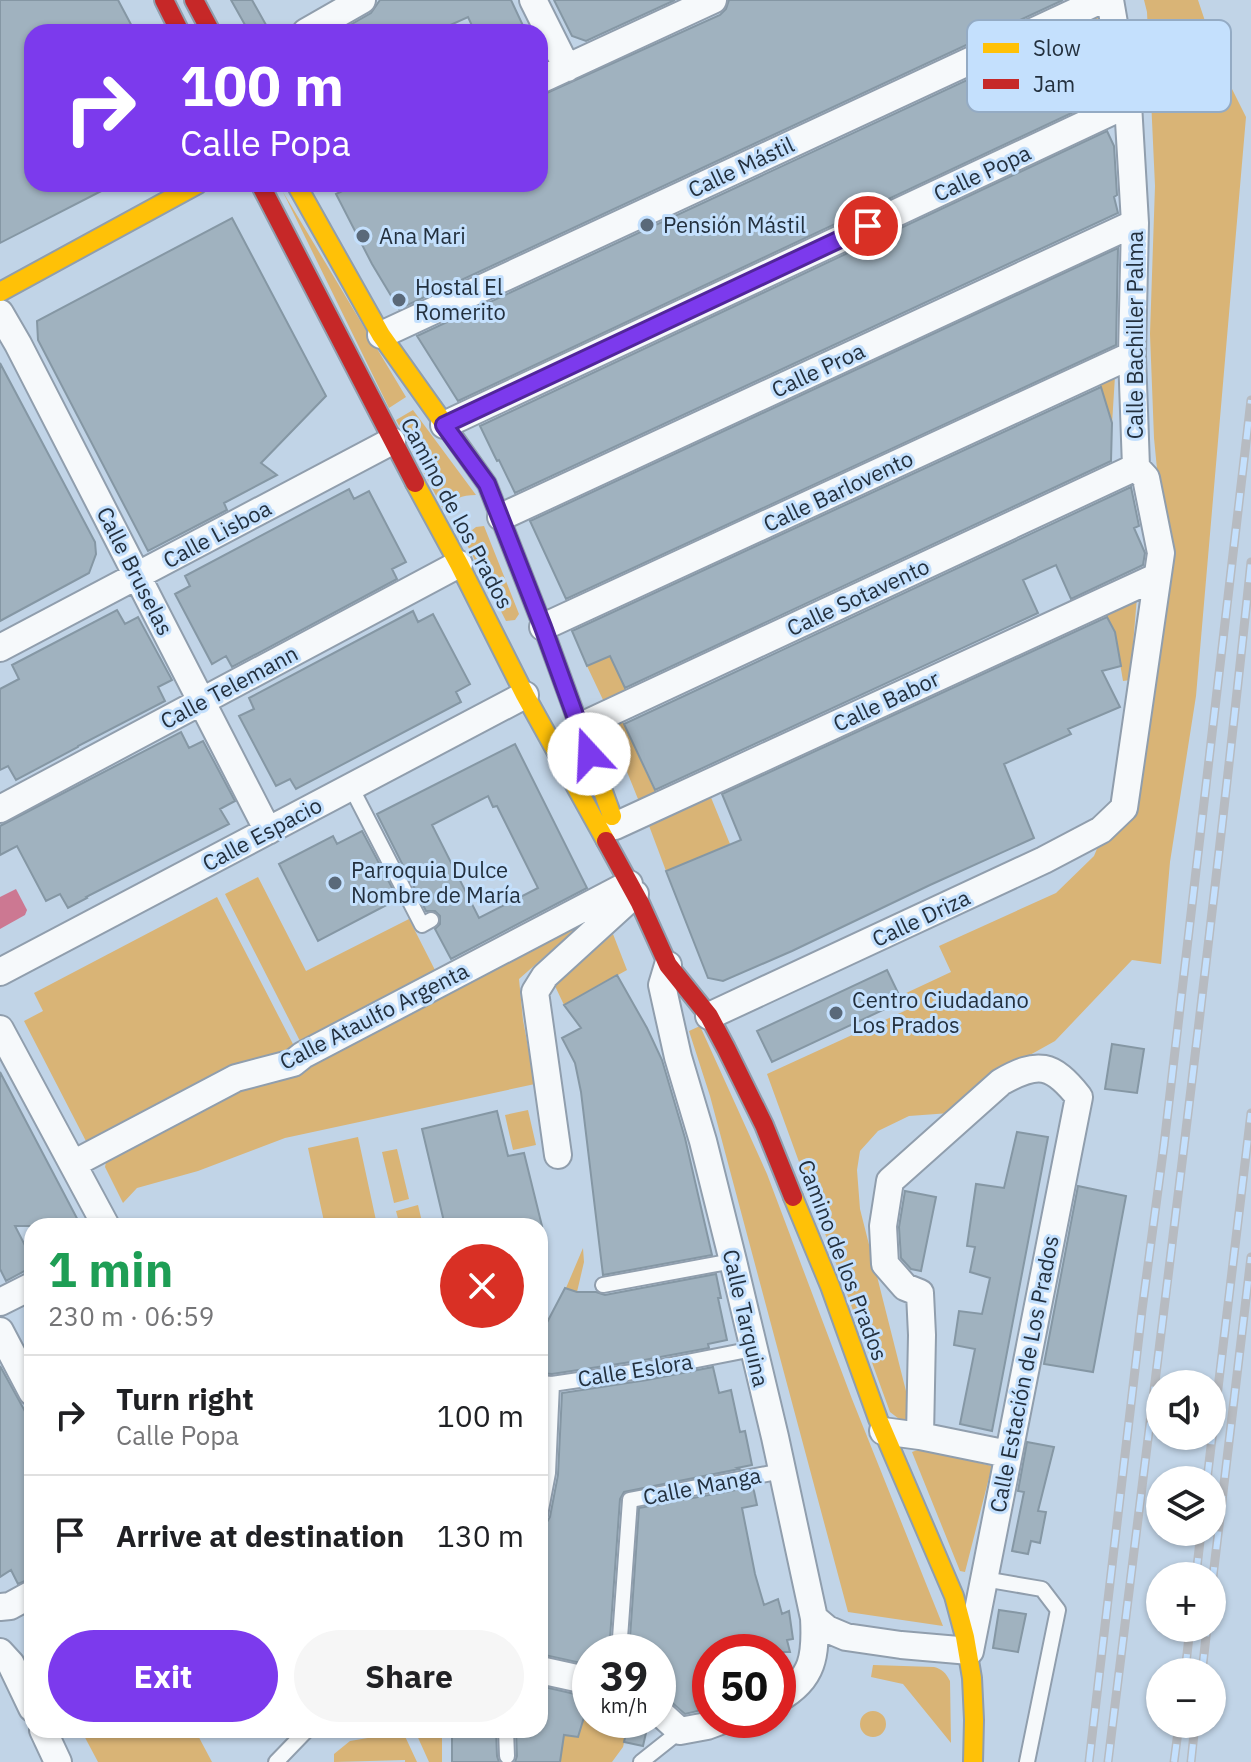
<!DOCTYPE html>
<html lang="en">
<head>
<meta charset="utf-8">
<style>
  body { margin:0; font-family:"IBM Plex Sans",sans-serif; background:#f6f6f6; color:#202124; height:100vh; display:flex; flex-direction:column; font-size:30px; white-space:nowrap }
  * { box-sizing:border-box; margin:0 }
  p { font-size:26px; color:#757577 }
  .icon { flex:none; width:44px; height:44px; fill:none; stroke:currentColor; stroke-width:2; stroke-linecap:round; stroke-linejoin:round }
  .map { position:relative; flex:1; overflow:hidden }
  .sheet { position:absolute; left:24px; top:1218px; width:524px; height:520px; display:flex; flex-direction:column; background:#fff; border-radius:24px; box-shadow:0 2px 6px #0004 }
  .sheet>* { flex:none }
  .hud { position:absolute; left:24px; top:24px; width:524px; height:168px; border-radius:24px; box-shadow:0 2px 6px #0004; background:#7c3aed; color:#fff; overflow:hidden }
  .tools { position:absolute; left:1146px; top:1370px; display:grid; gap:16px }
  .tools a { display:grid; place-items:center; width:80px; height:80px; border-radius:50%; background:#fff; box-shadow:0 2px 6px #0004; font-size:40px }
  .speed { position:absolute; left:572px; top:1634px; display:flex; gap:16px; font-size:40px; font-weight:700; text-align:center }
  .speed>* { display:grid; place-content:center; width:104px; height:104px; border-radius:50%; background:#fff; box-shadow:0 2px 6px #0004; line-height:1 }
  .speed small { font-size:20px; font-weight:400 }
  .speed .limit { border:12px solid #d22; background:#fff; color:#111 }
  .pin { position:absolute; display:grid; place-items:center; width:68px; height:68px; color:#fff; margin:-34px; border:4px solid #fff; border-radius:50%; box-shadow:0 2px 8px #0007 }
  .me { position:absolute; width:88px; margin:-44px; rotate:340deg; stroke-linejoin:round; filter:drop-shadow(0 0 6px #0008) }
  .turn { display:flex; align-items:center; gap:28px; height:168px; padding:0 24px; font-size:36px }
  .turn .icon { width:104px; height:104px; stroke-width:2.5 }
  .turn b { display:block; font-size:56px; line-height:68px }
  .round { display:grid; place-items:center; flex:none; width:84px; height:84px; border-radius:42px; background:#f6f6f6 }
  .summary { display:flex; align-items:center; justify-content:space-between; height:136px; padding:0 24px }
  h1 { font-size:48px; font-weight:700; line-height:60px; color:#1e9e55 }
  .button { display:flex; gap:16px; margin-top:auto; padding:16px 24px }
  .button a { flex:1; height:92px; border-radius:48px; background:#7c3aed; color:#fff; font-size:32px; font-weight:700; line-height:92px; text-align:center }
  .button a+a { background:#f6f6f6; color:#202124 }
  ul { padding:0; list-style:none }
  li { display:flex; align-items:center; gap:24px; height:120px; padding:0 24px; border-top:2px solid #e0e0e0 }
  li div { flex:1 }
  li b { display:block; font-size:30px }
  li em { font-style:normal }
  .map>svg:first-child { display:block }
  .green { fill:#d9b476 }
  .water { fill:#cc7892 }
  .building { fill:#a0b2bf; stroke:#8597a4; stroke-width:2; fill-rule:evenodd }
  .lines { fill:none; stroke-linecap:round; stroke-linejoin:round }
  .lane-casing { stroke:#909ead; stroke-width:18 }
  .street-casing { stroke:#909ead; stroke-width:30 }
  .slow-casing { stroke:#909ead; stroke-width:22 }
  .jam-casing { stroke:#909ead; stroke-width:22 }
  .lane { stroke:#f6f9fb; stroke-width:14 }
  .street { stroke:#f6f9fb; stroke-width:26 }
  .slow { stroke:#ffc107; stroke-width:18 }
  .jam { stroke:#c62828; stroke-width:18 }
  .rail-casing { stroke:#b7bbc1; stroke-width:9 }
  .rail { stroke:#c4e0fd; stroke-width:6; stroke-dasharray:18; stroke-linecap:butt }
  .route-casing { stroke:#51269a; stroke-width:20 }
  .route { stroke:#7c3aed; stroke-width:14 }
  .poi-dot { fill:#5a6979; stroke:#c4e0fd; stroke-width:3 }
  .labels { text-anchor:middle; stroke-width:6; stroke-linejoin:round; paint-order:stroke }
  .street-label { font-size:22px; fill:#23303e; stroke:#c4e0fd }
  .poi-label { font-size:22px; fill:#23303e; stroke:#c4e0fd; text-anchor:start }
  .key { fill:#c4e0fd; stroke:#94abc4; stroke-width:2 }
  .key-label { font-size:22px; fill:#23303e }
</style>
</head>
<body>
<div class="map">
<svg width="1251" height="1762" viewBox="0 0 1251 1762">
  <rect width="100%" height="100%" fill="#c1d4e7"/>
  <path class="green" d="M1144 0H1198L1219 63 1246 117 1196 696 1170 862 1161 964 1132 960 1055 1041 1001 1071 950 1113 909 1116 878 1131 860 1151 857 1170 860 1209 907 1395 911 1417 903 1422 890 1412 767 1074 911 1008 904 994 951 972 939 946 1056 893 1094 856 1103 834 1128 821 1162 521 1154 438 1150 334 1155 186 1147 12Z
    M1097 14 1105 59 1096 63 1077 24Z
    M283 192 406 397 389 408Z
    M1115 376 1112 424 1099 382Z
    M413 410 476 495C461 495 454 499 443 509L396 420Z
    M484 526 519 614 515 620 506 621 463 537 476 527Z
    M1137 597 1130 680 1123 681 1115 633 1105 612Z
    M610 656 628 694 605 704 587 666Z
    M622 720 657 796 640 804 609 727Z
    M710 795 730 844 666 871 648 823Z
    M258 877 306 971 409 919 436 972 300 1041 225 894Z
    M217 897 294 1046V1051L89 1147 24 1021 43 1011 34 993Z
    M595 912 519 979 523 1020 535 1084 285 1138 198 1171 137 1188 123 1203 105 1167 107 1157Z
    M613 934 627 970 564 1005 555 986Z
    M700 1026 767 1174 852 1399 943 1626 848 1612 710 1096 689 1031Z
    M528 1110 536 1145 513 1150 505 1115Z
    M358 1137 377 1225 325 1226 308 1148Z
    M397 1149 409 1199 394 1203 382 1152Z
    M418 1205 423 1226H400L396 1211Z
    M583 1248 584 1262 577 1292 566 1288Z
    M920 1449 992 1466 965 1572 960 1571 912 1452Z
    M873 1665 934 1667C942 1669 946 1673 950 1681L951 1743 903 1684 871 1677Z
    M589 1692H590V1720H629L623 1747 612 1762H560L554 1734 578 1737 585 1714Z
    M860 1724a13 13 0 1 1 26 0a13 13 0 1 1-26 0Z
    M81 1730H195L212 1762H98Z
    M417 1730H442V1762H429L415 1731Z
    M403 1732 417 1762H405V1760L334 1762V1754L350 1741Z"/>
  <path class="water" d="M16 889 27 910 25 915 0 929V897Z"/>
  <path class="building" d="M0 0H118L135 32H32V184H115L0 243Z
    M231 0H252L270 32H249Z
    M380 0H511L526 32H475L468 17 435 32H338L371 13Z
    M554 0H675L586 41 572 36Z
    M729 0H1063L399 309 372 264 336 194 357 184H540V96L720 15 726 9Z
    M1079 28 1096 63 1099 62 1110 95 458 401 417 336Z
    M1107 131 1114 146 1117 195 1114 197 1118 213 515 493 499 460 497 461 495 457 480 426Z
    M232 218 326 396 261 463 277 475 224 503 227 510 148 551 38 340 37 321Z
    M1118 248 1116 345 566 599 530 521Z
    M0 363 95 542 96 554 89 573 0 621Z
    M1101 387 1112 423 1111 461 625 688 610 656 587 666 572 631Z
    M1131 487 1139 526 1134 528 1145 553 1143 565 1071 599 1056 565 1023 580 1038 613 655 790 624 724Z
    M349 489 354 499 369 491 406 562 392 569 397 579 232 667 226 656 212 664 175 594 190 586 185 576Z
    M117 610 125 624 138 617 172 680 158 687 165 701 78 746V747L16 780 8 766 0 770V689L19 679 12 665Z
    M413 611 418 622 433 614 470 684 456 692 461 702 296 789 290 779 276 786 239 716 254 709 249 698Z
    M1107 617 1115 632 1121 666 1102 671 1120 707 1068 729 1071 734 1004 764 1034 838 930 885 792 951 723 981 708 978 666 871 741 840 722 794Z
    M181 732 189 748 203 741 235 801 220 809 229 824 86 897 87 898 68 908 60 894 46 901 17 846 0 855V826Z
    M515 744 587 888 451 959 435 929 440 924V916L435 911H426L377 814ZM488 796 493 807 497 806 538 888 479 918 432 825Z
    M362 831 398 899 318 941 279 864 333 836 337 844Z
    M887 970 902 1001 772 1062 757 1031Z
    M617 975 647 1028 662 1060 685 1138 712 1255 603 1275 581 1092 575 1063 562 1038 581 1028 564 1005Z
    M1112 1044 1144 1049 1137 1093 1105 1089Z
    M0 1072 81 1226H15L32 1259V1267L6 1281 0 1269Z
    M497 1111 508 1156 524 1153 542 1226H445L422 1129Z
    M1017 1132 1048 1137 992 1431 960 1424 975 1349 954 1345 959 1311 982 1314 990 1278 970 1272 975 1247 967 1246 976 1184 1004 1188Z
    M1078 1186 1126 1196 1093 1372 1044 1364Z
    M905 1191 936 1197 921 1271 911 1269 901 1258 899 1227Z
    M716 1274 721 1298H718L727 1340 708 1344 709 1348 644 1360 552 1374 540 1373V1352L544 1351 541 1334 565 1288 577 1292H596L605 1295Z
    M0 1366 32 1424V1578L18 1584 11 1570 0 1577Z
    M713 1367 719 1393 731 1390 740 1432 745 1431 752 1465 737 1468 739 1469 624 1492 620 1499 609 1652H590V1665L540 1654V1551L547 1522 550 1517 558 1475 562 1393 647 1380Z
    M1027 1442 1054 1447 1038 1511 1046 1512 1040 1543 1031 1541 1028 1554 1012 1551 1024 1492 1018 1491Z
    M752 1487 754 1491 757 1505 742 1508 755 1574 764 1605 778 1599 782 1614 789 1611 793 1639 787 1640 790 1652H710V1708L685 1714 668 1699 658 1695V1652H629L639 1508Z
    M999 1610 1026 1614 1018 1652 993 1648Z
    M540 1686 588 1697 585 1714 578 1737 564 1735 560 1762H515L517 1756 516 1730H540Z
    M629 1720H645L648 1724 643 1746 624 1742Z
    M452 1730H496L497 1756 499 1762H452Z"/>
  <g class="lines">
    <defs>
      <path id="lane" d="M351 787 422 925 431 920
        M603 1285 733 1261
        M540 1383 552 1384 646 1370 753 1349
        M540 1515 548 1473 552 1384
        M984 1579 1042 1589 1058 1610 1027 1762
        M619 1652 630 1500 782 1471
        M506 1730 507 1756
        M276 1762 307 1730
        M641 1762 680 1731"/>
      <path id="street" d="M533 0 567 68
        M306 32 362 0
        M540 80 713 0
        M0 313 18 344 268 831
        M381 335 1101 0
        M444 425 1128 104
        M501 517 1135 223
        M543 627 1132 355
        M0 648 392 441
        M579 727 1136 467
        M0 809 459 564
        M615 826 1156 577
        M668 965 662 985 678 1057 703 1141 733 1261 775 1437 814 1618C816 1655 814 1679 778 1699
        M0 972 525 695
        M709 1016 1044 860 1101 830 1124 808 1161 553 1146 478 1136 467 1132 355 1135 223 1128 104 1110 0
        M0 1029 106 1226
        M558 1155 535 992 545 976 635 894
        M73 1164 236 1078 293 1063 303 1055 629 884
        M0 1302 32 1286
        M0 1331 32 1392
        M920 1436 1008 1454
        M0 1607 10 1606 32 1594
        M814 1618 827 1629 846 1637 901 1645 970 1651 1079 1097C1052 1063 1038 1061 1001 1082L890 1181 883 1226 885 1264 905 1287 920 1293 922 1335 920 1436 883 1431
        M0 1652 11 1664 32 1708
        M540 1670 590 1681
        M658 1711 680 1731 707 1726 723 1720
        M43 1730 58 1762"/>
      <path id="slow" d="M296 184 381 335 487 484 543 627 612 816
        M0 292 198 184
        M415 483 459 564 525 695 606 841
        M793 1197 830 1286 878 1419 954 1596 965 1637 972 1678 974 1720 973 1762"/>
      <path id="jam" d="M164 0 180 32
        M194 0 211 32
        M260 184 415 483
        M606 841 640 903 668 965 709 1016 726 1048 764 1125 793 1197"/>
    </defs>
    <use href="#lane" class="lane-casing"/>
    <use href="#street" class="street-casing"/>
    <use href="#slow" class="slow-casing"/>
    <use href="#jam" class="jam-casing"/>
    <use href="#lane" class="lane"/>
    <use href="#street" class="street"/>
    <use href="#slow" class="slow"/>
    <use href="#jam" class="jam"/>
    <defs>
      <path id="rail" d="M1207 1480 1251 1113
        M1196 1576 1201 1532
        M1212 1585 1251 1257
        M1185 1672 1190 1628
        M1202 1672 1207 1628
        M1089 1762 1142 1310 1164 1145 1251 400
        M1108 1762C1157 1362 1209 962 1251 562
        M1174 1762 1179 1724
        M1191 1762 1195 1724"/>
    </defs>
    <use href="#rail" class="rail-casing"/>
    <use href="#rail" class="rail"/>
  </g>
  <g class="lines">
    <defs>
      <path id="route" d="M589 754 543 627 487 484 444 425 868 226"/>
    </defs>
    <use href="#route" class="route-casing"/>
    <use href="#route" class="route"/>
  </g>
  <g class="poi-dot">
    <circle cx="647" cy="225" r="8"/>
    <circle cx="363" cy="236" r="8"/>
    <circle cx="399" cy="300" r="8"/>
    <circle cx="335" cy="883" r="8"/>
    <circle cx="836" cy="1013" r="8"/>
  </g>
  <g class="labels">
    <g class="street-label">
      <text transform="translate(741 167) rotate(-25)" y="8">Calle Mástil</text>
      <text transform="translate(982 173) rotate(-25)" y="8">Calle Popa</text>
      <text transform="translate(1135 335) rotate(-90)" y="8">Calle Bachiller Palma</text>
      <text transform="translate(818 370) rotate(-25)" y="8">Calle Proa</text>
      <text transform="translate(838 491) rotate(-25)" y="8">Calle Barlovento</text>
      <text transform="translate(457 513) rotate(62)" y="8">Camino de los Prados</text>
      <text transform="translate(217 534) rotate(-28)" y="8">Calle Lisboa</text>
      <text transform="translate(135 571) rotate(63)" y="8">Calle Bruselas</text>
      <text transform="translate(858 597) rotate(-25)" y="8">Calle Sotavento</text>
      <text transform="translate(229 687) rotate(-28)" y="8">Calle Telemann</text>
      <text transform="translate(886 701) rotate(-25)" y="8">Calle Babor</text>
      <text transform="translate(262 834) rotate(-28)" y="8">Calle Espacio</text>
      <text transform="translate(921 918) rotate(-25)" y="8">Calle Driza</text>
      <text transform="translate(374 1016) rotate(-27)" y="8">Calle Ataulfo Argenta</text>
      <text transform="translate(843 1260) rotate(69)" y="8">Camino de los Prados</text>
      <text transform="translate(746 1318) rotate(77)" y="8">Calle Tarquina</text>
      <text transform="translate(635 1370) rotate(-9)" y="8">Calle Eslora</text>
      <text transform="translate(1024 1374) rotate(-79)" y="8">Calle Estación de Los Prados</text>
      <text transform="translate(702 1486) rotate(-11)" y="8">Calle Manga</text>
    </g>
    <g class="poi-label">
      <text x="663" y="233">Pensión Mástil</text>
      <text x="379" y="244">Ana Mari</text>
      <text x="415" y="295">Hostal El<tspan x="415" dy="25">Romerito</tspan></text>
      <text x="351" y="878">Parroquia Dulce<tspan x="351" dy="25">Nombre de María</tspan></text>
      <text x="852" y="1008">Centro Ciudadano<tspan x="852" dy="25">Los Prados</tspan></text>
    </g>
  </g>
  <rect x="967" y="20" width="264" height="92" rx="12" class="key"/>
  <rect x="983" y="43" width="36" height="10" fill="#ffc107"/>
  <rect x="983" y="79" width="36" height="10" fill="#c62828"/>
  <g class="key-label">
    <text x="1033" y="56">Slow</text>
    <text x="1033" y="92">Jam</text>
  </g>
</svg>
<div class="tools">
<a><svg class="icon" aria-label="sound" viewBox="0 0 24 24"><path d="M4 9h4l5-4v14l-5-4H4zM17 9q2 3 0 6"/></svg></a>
<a><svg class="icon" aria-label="layers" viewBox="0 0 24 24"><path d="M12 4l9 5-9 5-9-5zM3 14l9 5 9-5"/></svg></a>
<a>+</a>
<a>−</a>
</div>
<div class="speed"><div>39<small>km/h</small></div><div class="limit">50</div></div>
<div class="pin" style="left:868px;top:226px;background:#d93025"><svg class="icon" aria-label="arrive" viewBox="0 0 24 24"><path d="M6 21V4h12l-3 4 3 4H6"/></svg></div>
<svg class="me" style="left:589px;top:754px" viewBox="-20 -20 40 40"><circle r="19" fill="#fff"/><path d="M0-13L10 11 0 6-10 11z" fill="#7c3aed"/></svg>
<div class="hud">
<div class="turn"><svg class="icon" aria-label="right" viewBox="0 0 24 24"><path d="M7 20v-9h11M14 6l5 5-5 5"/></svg><div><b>100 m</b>Calle Popa</div></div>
</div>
<section class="sheet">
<div class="summary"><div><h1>1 min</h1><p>230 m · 06:59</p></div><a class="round" style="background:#d93025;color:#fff"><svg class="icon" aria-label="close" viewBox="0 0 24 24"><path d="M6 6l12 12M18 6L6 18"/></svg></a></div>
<ul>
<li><svg class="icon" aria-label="right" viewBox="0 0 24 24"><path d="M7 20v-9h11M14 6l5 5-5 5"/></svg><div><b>Turn right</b><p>Calle Popa</p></div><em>100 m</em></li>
<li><svg class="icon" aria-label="arrive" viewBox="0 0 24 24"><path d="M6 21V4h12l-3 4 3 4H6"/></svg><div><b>Arrive at destination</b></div><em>130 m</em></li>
</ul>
<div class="button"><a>Exit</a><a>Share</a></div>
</section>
</div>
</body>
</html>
